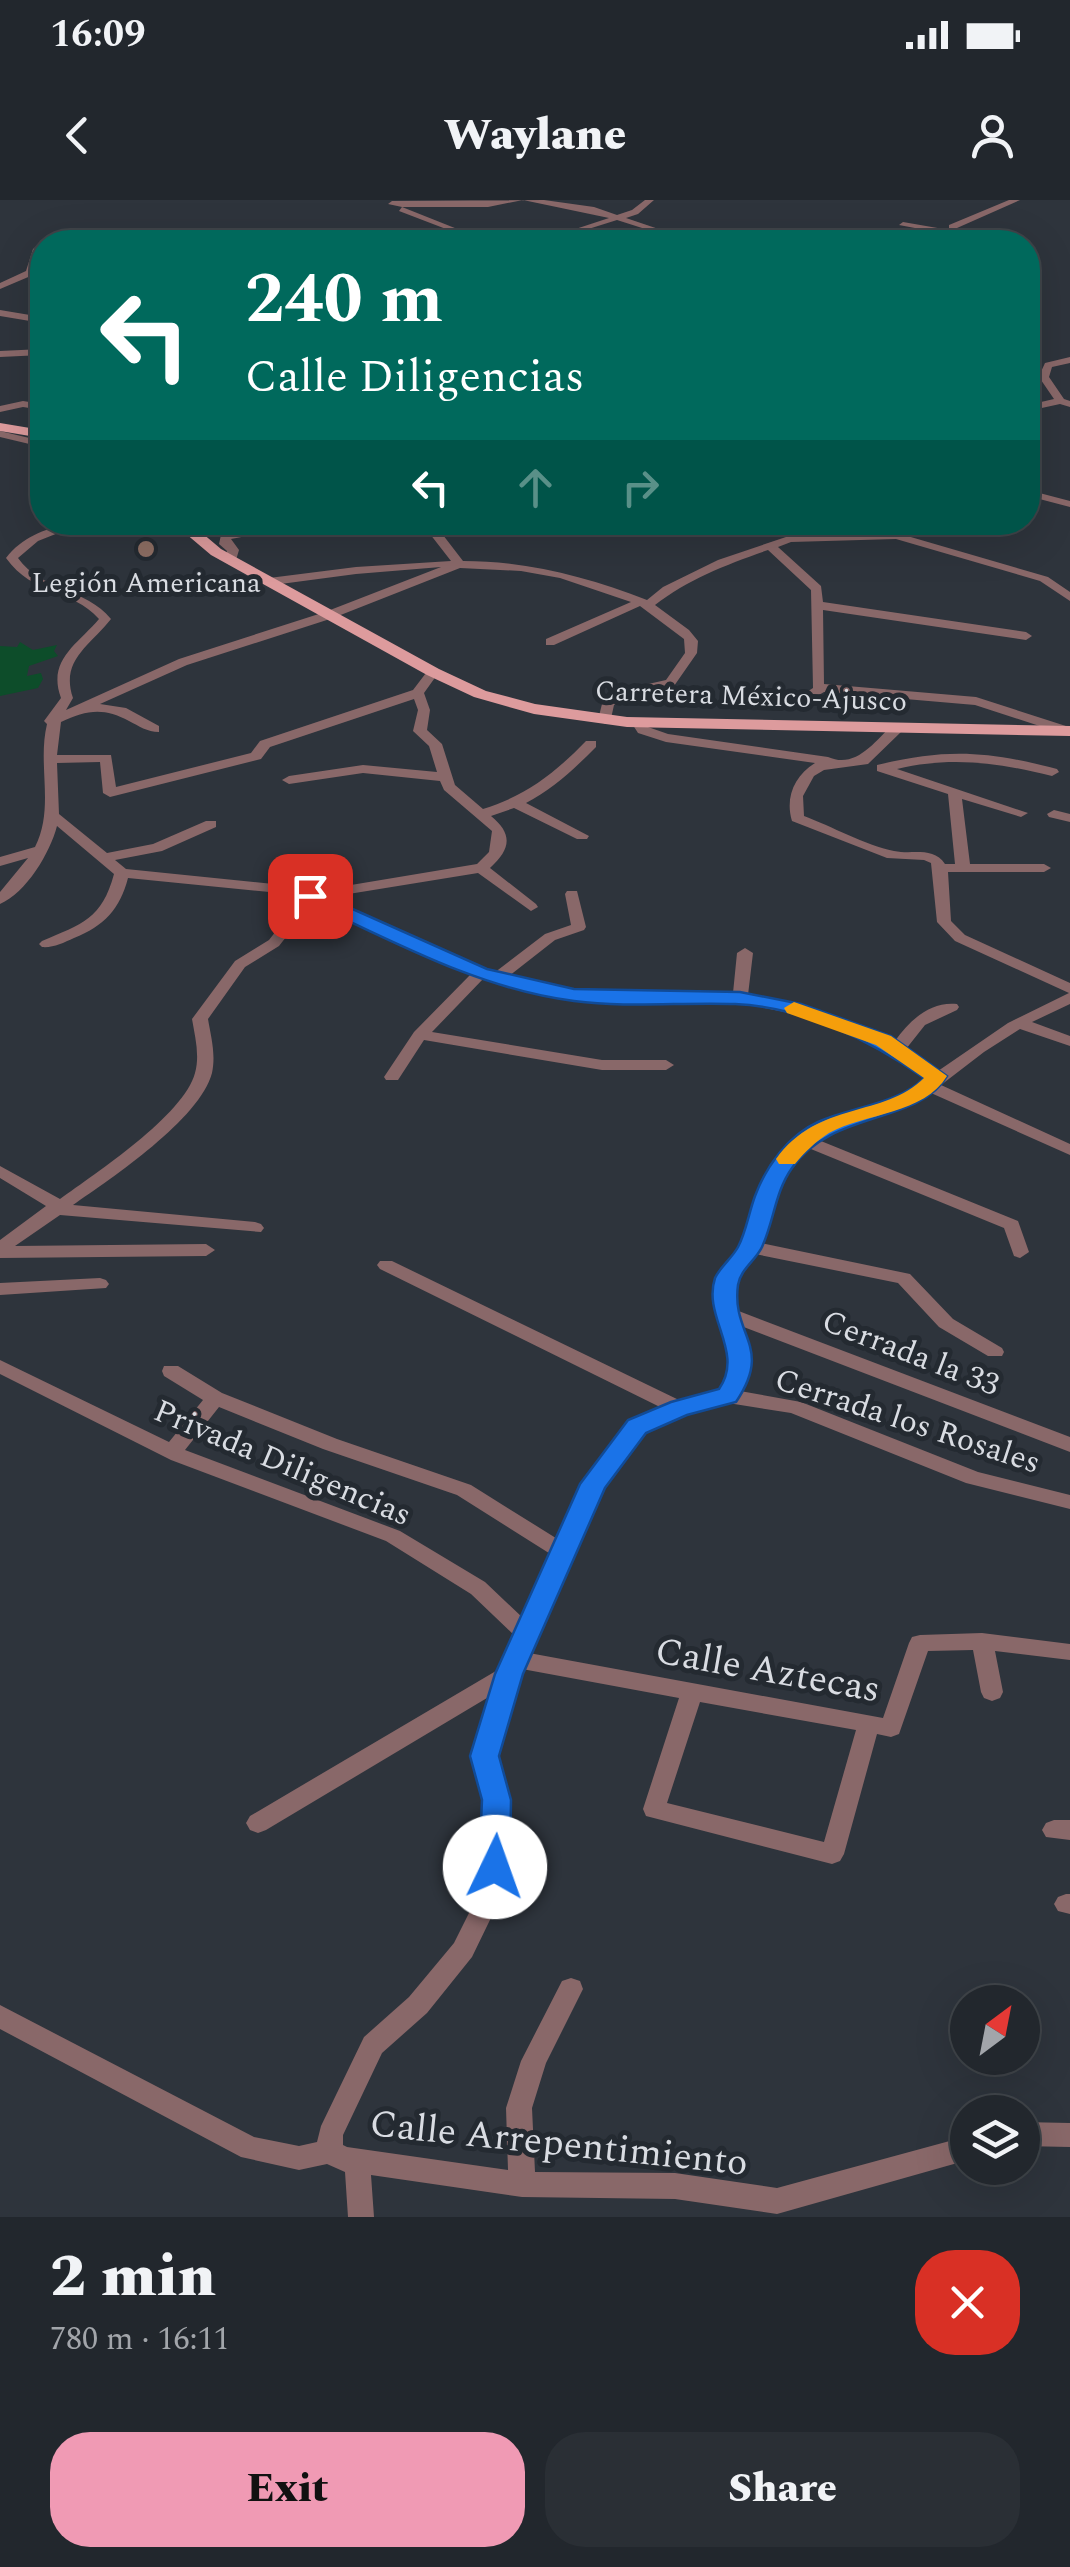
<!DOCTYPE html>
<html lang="en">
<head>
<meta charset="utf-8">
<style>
  body { margin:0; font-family:Spectral,serif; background:#2a2f35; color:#f1f3f6; height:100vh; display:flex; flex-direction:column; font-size:38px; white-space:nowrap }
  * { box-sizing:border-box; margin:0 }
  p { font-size:32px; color:#a2a5aa }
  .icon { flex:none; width:55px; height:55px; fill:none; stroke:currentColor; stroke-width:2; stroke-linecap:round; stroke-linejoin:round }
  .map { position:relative; height:2017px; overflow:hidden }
  .panel { display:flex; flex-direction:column; background:#22272d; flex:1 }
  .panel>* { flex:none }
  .top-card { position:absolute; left:30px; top:30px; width:1010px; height:305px; border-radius:40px; box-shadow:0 10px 40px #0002,0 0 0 2px #3f4449; background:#00695c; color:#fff; overflow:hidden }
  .needle { width:65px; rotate:32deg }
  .fabs { position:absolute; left:950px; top:1785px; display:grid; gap:20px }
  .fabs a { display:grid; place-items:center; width:90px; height:90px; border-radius:50%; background:#22272d; box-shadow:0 10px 40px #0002,0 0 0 2px #3f4449; font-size:50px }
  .pin { position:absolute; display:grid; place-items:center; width:85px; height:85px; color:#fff; margin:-42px; border-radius:20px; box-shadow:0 5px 15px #0006 }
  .me { position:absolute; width:110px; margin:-55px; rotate:3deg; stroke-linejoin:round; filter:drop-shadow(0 0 8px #0008) }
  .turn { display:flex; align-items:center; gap:35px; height:210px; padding:0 50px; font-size:45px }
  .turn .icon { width:130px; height:130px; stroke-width:2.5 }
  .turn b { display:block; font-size:70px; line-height:85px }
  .lanes { display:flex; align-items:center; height:95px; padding:0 50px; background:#0003; justify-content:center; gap:50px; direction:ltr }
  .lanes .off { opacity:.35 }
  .round { display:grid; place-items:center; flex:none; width:105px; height:105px; border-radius:40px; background:#2a2f35 }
  .overview { display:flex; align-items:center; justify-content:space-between; height:170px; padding:0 50px }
  h1 { font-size:60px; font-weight:800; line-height:75px }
  .button { display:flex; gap:20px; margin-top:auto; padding:20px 50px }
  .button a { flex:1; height:115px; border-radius:40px; background:#f09ab4; color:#111; font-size:40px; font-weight:800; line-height:115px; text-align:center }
  .button a+a { background:#2a2f35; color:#f1f3f6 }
  .status { display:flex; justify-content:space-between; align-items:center; height:70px; padding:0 50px; background:#22272d; direction:ltr }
  .status svg { height:28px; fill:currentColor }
  header { display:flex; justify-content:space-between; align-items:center; height:130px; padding:0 50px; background:#22272d; font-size:45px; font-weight:800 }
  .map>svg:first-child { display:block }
  .green { fill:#0d4d2a }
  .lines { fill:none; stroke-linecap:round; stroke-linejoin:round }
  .minor { fill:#896869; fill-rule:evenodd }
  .major { fill:#dd9b9d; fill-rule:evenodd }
  .route { fill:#1a73e8; stroke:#114b97; stroke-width:2.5 }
  .slow { fill:#f59e0b }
  .education-dot { fill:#8d6e63; stroke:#242a31; stroke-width:4 }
  .labels { text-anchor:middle; stroke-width:10; stroke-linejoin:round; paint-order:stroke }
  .far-poi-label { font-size:28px; fill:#d9dce2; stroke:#242a31 }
  .far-street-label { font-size:28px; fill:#d9dce2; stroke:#242a31 }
  .street-label { font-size:32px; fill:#d9dce2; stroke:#242a31 }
  .near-street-label { font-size:38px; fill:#d9dce2; stroke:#242a31 }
</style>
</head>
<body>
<div class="status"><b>16:09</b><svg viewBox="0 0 49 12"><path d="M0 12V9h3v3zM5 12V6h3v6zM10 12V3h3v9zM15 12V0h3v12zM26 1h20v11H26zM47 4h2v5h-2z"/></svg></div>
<header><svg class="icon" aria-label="back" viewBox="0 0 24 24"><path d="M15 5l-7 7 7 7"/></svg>Waylane<svg class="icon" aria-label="person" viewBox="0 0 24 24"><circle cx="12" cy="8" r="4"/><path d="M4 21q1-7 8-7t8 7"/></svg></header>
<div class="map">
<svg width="1070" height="2017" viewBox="0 0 1070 2017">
  <rect width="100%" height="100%" fill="#2e343c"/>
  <path class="green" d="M20 442 33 450 57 445 54 451 58 456 29 466 27 476 41 473 43 479 38 488 0 496V446L17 447Z"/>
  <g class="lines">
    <path class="minor" d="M523 0 488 7H402L490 42H480L399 11 402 7 388 4 392 1 544 0 594 7 617 15 632 10 645 0H654L638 14 626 18 697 42H686L617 20 547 42H536L609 18Z
      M1009 0H1020L957 28 963 42H955L952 35 899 25 903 22 949 30V25Z
      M39 44H42L33 75 0 89V83L26 71 33 49Z
      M0 110 42 117V123L0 116Z
      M42 149V155L0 157V151Z
      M1070 157V163L1052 167 1049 177 1064 199 1070 201V207L1060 204 1028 211V205L1054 199 1041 180 1028 178V172L1040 174 1045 163Z
      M23 201 42 204V210L23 207 0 212V206Z
      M0 231 42 241V247L0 237Z
      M1028 290 1070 301V307L1028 296Z
      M293 322H322L231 339 239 350 236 360 230 363 224 360 227 351 219 344 221 335Z
      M68 323 86 322 38 341 18 358C41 391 86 388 111 419 90 446 60 460 73 498L66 510 179 459 325 412 441 367 356 374 273 385 269 384V378L356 367 451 361 430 334 455 326 517 322 494 331 443 335 463 361C528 361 587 377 647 400L663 387 718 360 786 337 897 333 1048 377 1070 392V401L1040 381 896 339 791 342 778 347 821 386 823 402 1026 432 1032 436 1026 440 823 410 824 484 976 497 1069 527 1070 531 1064 534 975 505 824 492 802 505H763V499L799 497 813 488 811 390 768 350C728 364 688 379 655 405L689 430 698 441 697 453 674 486 626 497 614 505 610 523 605 524 598 520 603 500 617 491 666 480 685 453 684 439 640 406 554 445H546V439L631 402 560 378 521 371 460 368 333 418 187 465 100 504 126 508 159 526V532C147 532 139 526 129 521 104 507 86 510 61 522L57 555H111L116 587 251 553 260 541 413 490 429 469H437L439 472 424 493 430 510 427 530 442 544 455 585 483 609C526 596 556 572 586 541H596V547C574 569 553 589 526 603L589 636 587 639H577L514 608 491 616C513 634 511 649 490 668L536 704 538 707 531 711 478 673 324 698 494 773 545 734 571 725 565 694 567 691H577L586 727 584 730 555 740 509 776 574 790 733 793 737 753 745 748 753 753 748 795 800 806 895 841C909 821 930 801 957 804L959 807 957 810 925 825 906 849 938 871 1008 823 1069 793 955 741 937 722 931 663 924 660 887 658 792 621C785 598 794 576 815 563L666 542 638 533 631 522 638 518 643 519 648 527 668 534 828 557C855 569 874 543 892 525H902V531L868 564 824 570 814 576 803 596 804 616C831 626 865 645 894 651 912 655 933 646 945 664H955L948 594 877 571V565C948 548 987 551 1057 569L1059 572 1052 576C999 563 952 556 897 569L1028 613 1021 617 962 599 970 664H1044L1051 668 1044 672H948L951 721 965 735 1070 783V804L1032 822 1070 836V846L1020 829 984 852 941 885 1070 944V955L931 893C897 917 851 915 816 939L1018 1021 1029 1052 1020 1058 1014 1056 1004 1028 806 947C779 974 774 1009 761 1043L910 1074 953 1119 1002 1148 1004 1152 1002 1156H988L939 1127 898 1083 755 1054C738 1072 732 1085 736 1110L1070 1237V1252L741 1126 750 1163 740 1191 801 1202 978 1272 1070 1295V1309L966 1283 791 1213 728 1203 684 1213 644 1231 603 1287 529 1453 883 1518 909 1443 912 1437 920 1435 982 1433 1070 1444V1460L995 1451 1003 1492 1000 1498 992 1501 984 1498 981 1492 973 1450 928 1451 899 1534 891 1537 877 1534 844 1654 840 1661 832 1664 646 1616 643 1609 679 1498 522 1469 496 1556 508 1600 510 1642 504 1691 472 1757 427 1813 382 1853 343 1935V1945L347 1947 508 1970 506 1908 521 1861 562 1781 571 1778 580 1781 583 1789 546 1863 532 1908 535 1972 675 1973 777 1988 968 1936V1960L777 2014 675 1999 522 1997 371 1975 374 2017H348L345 1972 327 1964 299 1970 241 1957 0 1829V1805L254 1937 299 1946 317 1942 321 1926 364 1837 409 1797 454 1743 480 1691 486 1642V1600L474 1556 492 1495 266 1630 258 1633 250 1630 246 1623 250 1616 501 1468 515 1436 471 1394 386 1341 171 1260 0 1174V1160L169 1242 203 1200 164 1176 162 1171 164 1166H178L222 1193 337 1239 471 1285 559 1340 587 1279 630 1221 662 1208 380 1069 377 1065 380 1061H392L681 1201 721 1191C743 1150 715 1133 716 1093 717 1071 730 1063 741 1047 748 1036 749 1021 753 1010 764 977 782 948 810 928L901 897 928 879 877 843 790 813 740 803 574 800 483 779 432 832 602 860H666L674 865 666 870H602L424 840 398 880H386L384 877 414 832 470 775 312 704 279 746 245 767 208 819C211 837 216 854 212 873 200 919 112 978 73 1005L255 1022 261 1024 264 1028 261 1032 60 1015 15 1046 206 1044 215 1050 206 1056 0 1058V1040L46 1006 0 978V966L60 999C96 973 184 915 195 873 200 855 195 837 192 819L235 761 269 740 301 699 290 694 128 678C120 709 104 726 74 738 63 743 53 748 42 747L39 744 42 741C82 724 102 719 114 674L57 626C50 653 26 693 0 704V692L28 658 0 666V657L35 647C55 608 37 565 47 524L44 521 61 498C47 460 77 445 99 419 71 388 33 396 6 358 22 337 44 330 68 323ZM414 499 418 510 413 531 429 546 437 572 363 565 289 576 282 580 289 584 363 573 440 581 444 590 492 631 489 652 477 664 309 692 293 686 126 669 115 660 162 651 216 627V621H206L153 644 107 653 59 614 57 563 100 562 103 593 110 597 261 559 270 547ZM219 1207 323 1249 457 1295 552 1355 523 1418 485 1382 400 1331 185 1250ZM700 1502 856 1530 824 1642 667 1603Z
      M1054 610 1070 614V622L1049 617 1047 614Z
      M100 1078 106 1080 109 1084 106 1088 0 1095V1083Z
      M1054 1620H1070V1640L1046 1637 1042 1630 1046 1623Z
      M1066 1694H1070V1714L1058 1711 1054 1704 1058 1697Z
      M1022 1922 1070 1923V1947L1022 1946Z"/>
    <path class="major" d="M0 223 42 230V238L0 231Z
      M172 322H189L221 349 439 469 486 491 535 504 627 517 1070 526V536L627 527 534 514 474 497 427 475 211 355Z"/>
  </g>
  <path class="route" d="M310 690 487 769 574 789 740 792 801 804 891 836 947 876C918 925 831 910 792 968 775 992 774 1021 762 1047 756 1060 740 1070 738 1085 731 1136 774 1146 736 1202L687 1215 646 1233 605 1288 523 1474 499 1556 511 1600 510 1667 506 1676 495 1680 484 1676 479 1667 482 1600 470 1556 495 1474 580 1284 628 1220 671 1202 719 1189C745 1152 702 1117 715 1078 720 1067 732 1058 738 1047 746 1032 749 1012 755 996 766 966 789 935 818 922 851 907 899 904 924 878 870 840 803 807 735 804 682 802 627 808 574 801 478 789 391 740 304 700V692Z"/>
  <path class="slow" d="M794 802 891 836 947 876C924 914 866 913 829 933 815 942 805 952 795 964H779L776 959C819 900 884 918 924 878L876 845 787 813 784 808Z"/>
  <circle class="education-dot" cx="146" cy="349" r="10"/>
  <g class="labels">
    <g class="far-poi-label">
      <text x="146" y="392">Legión Americana</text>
    </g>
    <g class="far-street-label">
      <text transform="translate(751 495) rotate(2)" y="10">Carretera México-Ajusco</text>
    </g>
    <g class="street-label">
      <text transform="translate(911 1152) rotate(21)" y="11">Cerrada la 33</text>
      <text transform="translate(908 1220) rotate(18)" y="11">Cerrada los Rosales</text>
      <text transform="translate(283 1262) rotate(23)" y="11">Privada Diligencias</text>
    </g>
    <g class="near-street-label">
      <text transform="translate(768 1469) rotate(10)" y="13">Calle Aztecas</text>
      <text transform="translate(559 1942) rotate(6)" y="13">Calle Arrepentimiento</text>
    </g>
  </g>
</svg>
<div class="fabs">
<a><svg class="needle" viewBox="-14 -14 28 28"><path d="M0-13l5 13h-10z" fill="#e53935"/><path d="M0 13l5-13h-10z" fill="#a2a5aa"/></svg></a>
<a><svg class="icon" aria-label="layers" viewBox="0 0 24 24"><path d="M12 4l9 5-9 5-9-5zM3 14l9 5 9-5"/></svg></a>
</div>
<div class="pin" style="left:310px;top:696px;background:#d93025"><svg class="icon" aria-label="arrive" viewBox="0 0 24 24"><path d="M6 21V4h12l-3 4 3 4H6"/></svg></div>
<svg class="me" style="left:495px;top:1667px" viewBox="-20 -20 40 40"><circle r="19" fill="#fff"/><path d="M0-13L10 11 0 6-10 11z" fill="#1a73e8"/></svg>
<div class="top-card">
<div class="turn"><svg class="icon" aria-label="left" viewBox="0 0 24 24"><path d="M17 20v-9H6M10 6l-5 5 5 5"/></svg><div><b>240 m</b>Calle Diligencias</div></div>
<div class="lanes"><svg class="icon" aria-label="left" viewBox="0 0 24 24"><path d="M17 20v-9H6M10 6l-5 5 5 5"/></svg><svg class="icon off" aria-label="ahead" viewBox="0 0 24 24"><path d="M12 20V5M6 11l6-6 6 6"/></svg><svg class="icon off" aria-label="right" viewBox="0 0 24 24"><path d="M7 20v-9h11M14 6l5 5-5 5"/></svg></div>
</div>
</div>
<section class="panel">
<div class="overview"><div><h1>2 min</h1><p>780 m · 16:11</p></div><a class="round" style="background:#d93025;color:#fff"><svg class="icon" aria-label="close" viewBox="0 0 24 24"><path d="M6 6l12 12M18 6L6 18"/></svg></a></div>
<div class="button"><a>Exit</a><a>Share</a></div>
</section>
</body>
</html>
